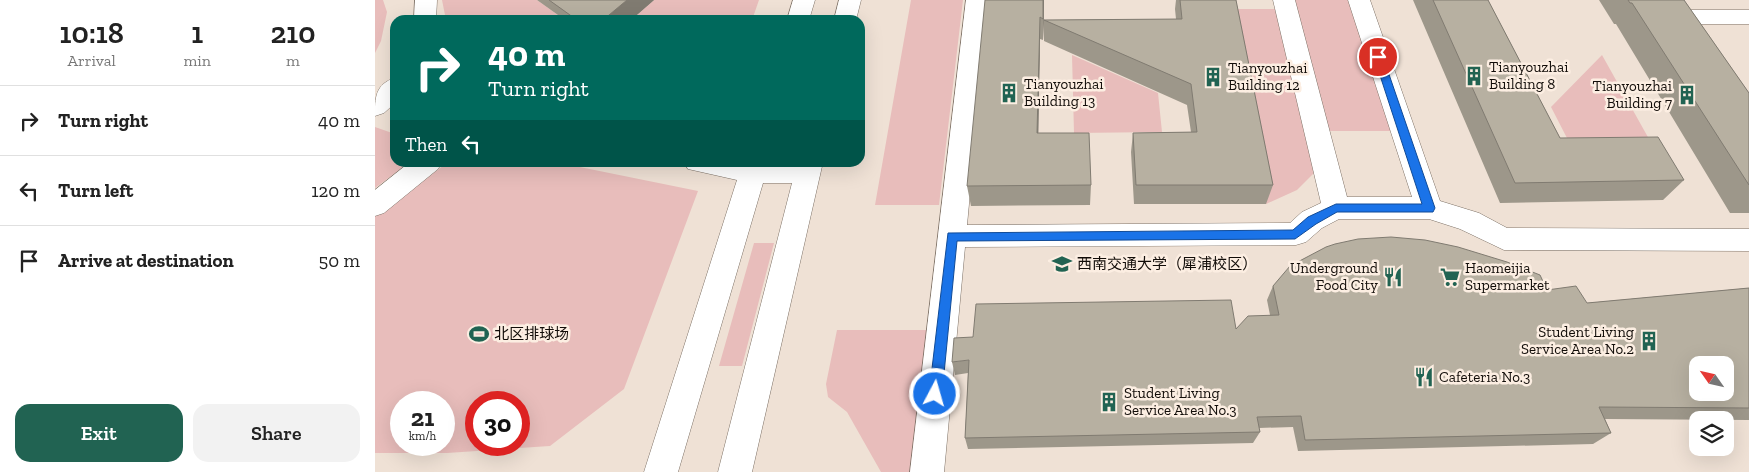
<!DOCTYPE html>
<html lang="en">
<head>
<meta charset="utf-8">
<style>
  body { margin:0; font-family:"Zilla Slab","Noto Sans SC",serif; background:#f2f2f2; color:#222; height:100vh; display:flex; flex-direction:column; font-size:19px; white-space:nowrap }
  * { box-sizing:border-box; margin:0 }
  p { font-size:16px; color:#767676 }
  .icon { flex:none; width:28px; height:28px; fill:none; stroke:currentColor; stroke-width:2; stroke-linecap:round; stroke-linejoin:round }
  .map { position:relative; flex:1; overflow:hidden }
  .sheet { display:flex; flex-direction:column; background:#fff; width:375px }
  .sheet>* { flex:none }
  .hud { position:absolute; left:15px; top:15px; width:475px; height:152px; border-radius:15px; box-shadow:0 5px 20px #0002; background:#00695c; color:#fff; overflow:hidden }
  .needle { width:32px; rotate:304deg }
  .controls { position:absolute; left:1314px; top:356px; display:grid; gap:10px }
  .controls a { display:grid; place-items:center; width:45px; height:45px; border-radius:10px; background:#fff; box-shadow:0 5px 20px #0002; font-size:25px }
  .speed { position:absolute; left:15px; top:391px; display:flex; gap:10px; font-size:25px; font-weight:700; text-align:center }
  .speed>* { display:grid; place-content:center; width:65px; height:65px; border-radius:50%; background:#fff; box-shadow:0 5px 20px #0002; line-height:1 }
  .speed small { font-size:12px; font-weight:400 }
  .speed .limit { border:8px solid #d22; background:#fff; color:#111 }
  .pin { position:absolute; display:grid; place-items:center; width:42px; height:42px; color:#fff; margin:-21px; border:2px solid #fff; border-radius:50%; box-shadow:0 1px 5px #0007 }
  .me { position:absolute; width:55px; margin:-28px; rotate:6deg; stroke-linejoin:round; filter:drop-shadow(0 0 4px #0008) }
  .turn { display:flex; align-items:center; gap:18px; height:105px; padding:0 15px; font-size:22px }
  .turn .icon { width:65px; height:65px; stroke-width:2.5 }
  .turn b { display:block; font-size:35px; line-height:42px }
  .then { display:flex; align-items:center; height:48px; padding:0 15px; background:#0003; gap:10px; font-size:19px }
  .eta { display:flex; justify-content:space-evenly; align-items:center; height:85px; text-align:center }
  .eta b { font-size:30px; font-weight:600; line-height:35px }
  .cta { display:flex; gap:10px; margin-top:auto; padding:10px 15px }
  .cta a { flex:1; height:58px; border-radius:15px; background:#216352; color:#fff; font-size:20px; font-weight:600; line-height:58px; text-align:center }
  .cta a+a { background:#f2f2f2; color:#222 }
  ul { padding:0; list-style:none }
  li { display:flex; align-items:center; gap:15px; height:70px; padding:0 15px; border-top:1px solid #e0e0e0 }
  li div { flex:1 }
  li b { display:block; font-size:19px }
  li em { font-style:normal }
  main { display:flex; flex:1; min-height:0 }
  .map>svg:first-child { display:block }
  .green { fill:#e8bdbb; fill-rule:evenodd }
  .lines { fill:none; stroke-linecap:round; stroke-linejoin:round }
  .minor-casing { stroke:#7d7166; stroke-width:1 }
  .minor { fill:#fff; fill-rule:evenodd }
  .wall { fill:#9d978a }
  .shaded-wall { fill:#807b71 }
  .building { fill:#b7b0a1; stroke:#807b71; fill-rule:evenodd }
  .route { fill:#1a73e8; stroke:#114b97 }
  .labels { text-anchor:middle; stroke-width:5; stroke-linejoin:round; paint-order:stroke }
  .poi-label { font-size:15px; fill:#110c08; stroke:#fceee2; text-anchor:start }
</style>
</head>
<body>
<main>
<section class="sheet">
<div class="eta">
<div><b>10:18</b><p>Arrival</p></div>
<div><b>1</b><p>min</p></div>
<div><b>210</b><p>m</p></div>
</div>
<ul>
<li><svg class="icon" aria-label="right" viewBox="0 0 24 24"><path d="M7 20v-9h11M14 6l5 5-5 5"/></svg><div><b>Turn right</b></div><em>40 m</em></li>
<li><svg class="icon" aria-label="left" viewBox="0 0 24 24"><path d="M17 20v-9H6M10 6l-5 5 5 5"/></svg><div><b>Turn left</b></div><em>120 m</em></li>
<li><svg class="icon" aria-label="arrive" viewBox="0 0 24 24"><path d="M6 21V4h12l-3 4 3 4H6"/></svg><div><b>Arrive at destination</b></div><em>50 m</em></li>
</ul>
<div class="cta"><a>Exit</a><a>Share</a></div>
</section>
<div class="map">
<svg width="1374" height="472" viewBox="0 0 1374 472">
  <rect width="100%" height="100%" fill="#efe1d5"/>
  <path class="green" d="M0 0H8L12 12 6 41 0 53Z
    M67 0H162L190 20H71Z
    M279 0H384L377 20H256Z
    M536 0H588L564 205H500Z
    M917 0H978L1021 131H951Z
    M854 9H900L939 173 922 190 891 204Z
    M697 55 783 93 787 132 699 133Z
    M1227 55 1274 139 1193 140 1176 107Z
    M0 127 20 134V162L34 163 0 188Z
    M72 163H185L323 191 249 389 175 446 72 453H0V216ZM26 402H69V445H26ZM101 402H144V445H101Z
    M379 243H399L367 366H344Z
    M462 330H559L543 472H506L472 412 453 397 451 384Z"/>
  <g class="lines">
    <defs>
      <path id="minor" d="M40 0H62L61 20H39Z
        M418 0H440L434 20H412Z
        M464 0H486L481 20H459Z
        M591 0H613L592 225 915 223 927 212 946 203 898 0H920L972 197H1037L973 0H995L1065 201 1104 213 1132 228 1374 229V251L1129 250 1085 229 1054 219H964L947 228 931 242 921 245 590 247 569 472H535Z
        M1307 10H1374V24H1307L1299 22 1296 17 1299 12Z
        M20 78V103L9 113 0 116C0 98 0 84 20 78Z
        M35 162H67L63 169 9 213 0 216V190Z
        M309 162H448L377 472H343L417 183H388L303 472H269L362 180 313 169Z"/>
    </defs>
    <use href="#minor" class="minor-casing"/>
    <use href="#minor" class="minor"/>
  </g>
  <path class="wall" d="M162 0H279L256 20H190Z
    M669 0V20L801 19 800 9 801 0H861L898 185 891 204H759L756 152 758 133 816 132 812 105 669 41V23L668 40 665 39 663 133 716 185 715 205 596 206 592 186Z
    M1038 0H1113L1185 138 1309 180 1288 200 1125 203Z
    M1224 0H1309L1374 93V213H1355L1241 24H1239Z
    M898 286 1172 290 1212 303 1374 288V420L1230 419 1236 433 1218 444 923 451 918 427 884 428 885 432 878 443 593 449 590 438 593 373 580 375 577 362 861 329 895 315 892 300Z"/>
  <path class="shaded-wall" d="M252 0H279L256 20H228Z
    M668 0H669L668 40Z
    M665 17V39L663 154 662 133Z"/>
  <path class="building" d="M174 0H252L228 20H202Z
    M610 0H668V19L665 17 662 133H714L716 185 592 186Z
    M805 0H861L898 185H761L758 133 822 132 816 84 669 20 807 19Z
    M1058 0H1113L1185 138 1283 137 1309 180 1140 183Z
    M1253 0H1309L1374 93V185L1257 3H1255Z
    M1016 237 1050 240 1083 247 1132 262 1165 275 1172 290 1201 286 1212 303 1374 288V408L1224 407 1236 433 930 440 926 416 882 417 885 432 590 438 594 360 577 362 579 338 598 337 601 304 856 300 861 329 873 316 904 315 898 286 915 266 951 247 960 244 983 239ZM1322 365H1350V392H1322Z"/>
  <path class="route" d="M1003 54 1008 57 1060 208 1058 212H962L941 224 920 239 582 241 567 394 565 398 560 400 556 398 554 394 573 233 918 230 933 217 961 204H1047L999 57Z"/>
  <defs>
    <symbol id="building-bare" viewBox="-9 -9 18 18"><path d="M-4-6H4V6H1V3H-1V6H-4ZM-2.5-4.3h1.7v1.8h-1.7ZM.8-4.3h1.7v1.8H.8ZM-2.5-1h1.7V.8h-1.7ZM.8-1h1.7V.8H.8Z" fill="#216352" stroke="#fceee2" stroke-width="2.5" paint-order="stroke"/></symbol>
    <symbol id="university-bare" viewBox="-9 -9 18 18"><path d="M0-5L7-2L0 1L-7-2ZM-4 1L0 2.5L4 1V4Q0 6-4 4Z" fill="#216352" stroke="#fceee2" stroke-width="2.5" paint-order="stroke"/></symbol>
    <symbol id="restaurant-bare" viewBox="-9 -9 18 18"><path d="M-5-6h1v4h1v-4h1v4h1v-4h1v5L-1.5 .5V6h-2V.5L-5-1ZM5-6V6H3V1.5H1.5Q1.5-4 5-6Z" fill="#216352" stroke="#fceee2" stroke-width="2.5" paint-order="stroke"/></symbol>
    <symbol id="supermarket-bare" viewBox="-9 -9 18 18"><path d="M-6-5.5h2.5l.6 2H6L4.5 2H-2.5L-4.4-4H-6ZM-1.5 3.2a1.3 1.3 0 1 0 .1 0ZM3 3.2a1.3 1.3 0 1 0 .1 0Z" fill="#216352" stroke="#fceee2" stroke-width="2.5" paint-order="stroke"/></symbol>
    <symbol id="stadium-bare" viewBox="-9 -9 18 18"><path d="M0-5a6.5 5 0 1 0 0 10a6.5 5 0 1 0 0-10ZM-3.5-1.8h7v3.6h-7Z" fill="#216352" stroke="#fceee2" stroke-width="2.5" paint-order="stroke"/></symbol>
  </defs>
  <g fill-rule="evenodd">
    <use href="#building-bare" x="1085" y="62" width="28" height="28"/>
    <use href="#building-bare" x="824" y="63" width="28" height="28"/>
    <use href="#building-bare" x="620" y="79" width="28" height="28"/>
    <use href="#building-bare" x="1298" y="81" width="28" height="28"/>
    <use href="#university-bare" x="673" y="250" width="28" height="28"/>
    <use href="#restaurant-bare" x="1004" y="263" width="28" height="28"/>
    <use href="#supermarket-bare" x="1061" y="263" width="28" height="28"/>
    <use href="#stadium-bare" x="90" y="320" width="28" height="28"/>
    <use href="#building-bare" x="1260" y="327" width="28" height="28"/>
    <use href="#restaurant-bare" x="1035" y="363" width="28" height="28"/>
    <use href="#building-bare" x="720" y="388" width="28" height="28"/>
  </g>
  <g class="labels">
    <g class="poi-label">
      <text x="1114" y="72">Tianyouzhai<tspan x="1114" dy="17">Building 8</tspan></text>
      <text x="853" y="73">Tianyouzhai<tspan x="853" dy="17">Building 12</tspan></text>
      <text x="649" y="89">Tianyouzhai<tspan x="649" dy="17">Building 13</tspan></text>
      <text x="1297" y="91" text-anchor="end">Tianyouzhai<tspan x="1297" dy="17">Building 7</tspan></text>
      <text x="702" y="269">西南交通大学（犀浦校区）</text>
      <text x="1003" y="273" text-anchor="end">Underground<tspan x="1003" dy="17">Food City</tspan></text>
      <text x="1090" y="273">Haomeijia<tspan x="1090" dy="17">Supermarket</tspan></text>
      <text x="1259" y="337" text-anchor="end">Student Living<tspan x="1259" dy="17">Service Area No.2</tspan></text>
      <text x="119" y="339">北区排球场</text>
      <text x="1064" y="382">Cafeteria No.3</text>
      <text x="749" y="398">Student Living<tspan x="749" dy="17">Service Area No.3</tspan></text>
    </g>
  </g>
</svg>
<div class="controls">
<a><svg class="needle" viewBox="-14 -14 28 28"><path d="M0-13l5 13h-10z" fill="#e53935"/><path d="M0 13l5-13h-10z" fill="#767676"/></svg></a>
<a><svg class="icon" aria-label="layers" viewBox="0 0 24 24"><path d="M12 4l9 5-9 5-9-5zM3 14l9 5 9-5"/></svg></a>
</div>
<div class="speed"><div>21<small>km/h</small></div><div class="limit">30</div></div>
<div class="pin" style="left:1003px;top:57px;background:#d93025"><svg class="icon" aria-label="arrive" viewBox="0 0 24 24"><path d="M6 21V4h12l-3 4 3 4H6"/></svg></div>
<svg class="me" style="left:560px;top:394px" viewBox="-20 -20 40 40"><circle r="17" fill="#1a73e8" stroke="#fff" stroke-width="3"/><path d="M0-11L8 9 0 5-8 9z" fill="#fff"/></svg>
<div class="hud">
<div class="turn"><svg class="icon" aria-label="right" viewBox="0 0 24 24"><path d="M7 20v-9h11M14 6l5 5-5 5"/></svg><div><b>40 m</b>Turn right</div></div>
<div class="then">Then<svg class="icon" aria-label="left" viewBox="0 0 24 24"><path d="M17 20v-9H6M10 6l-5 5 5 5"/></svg></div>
</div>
</div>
</main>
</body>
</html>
